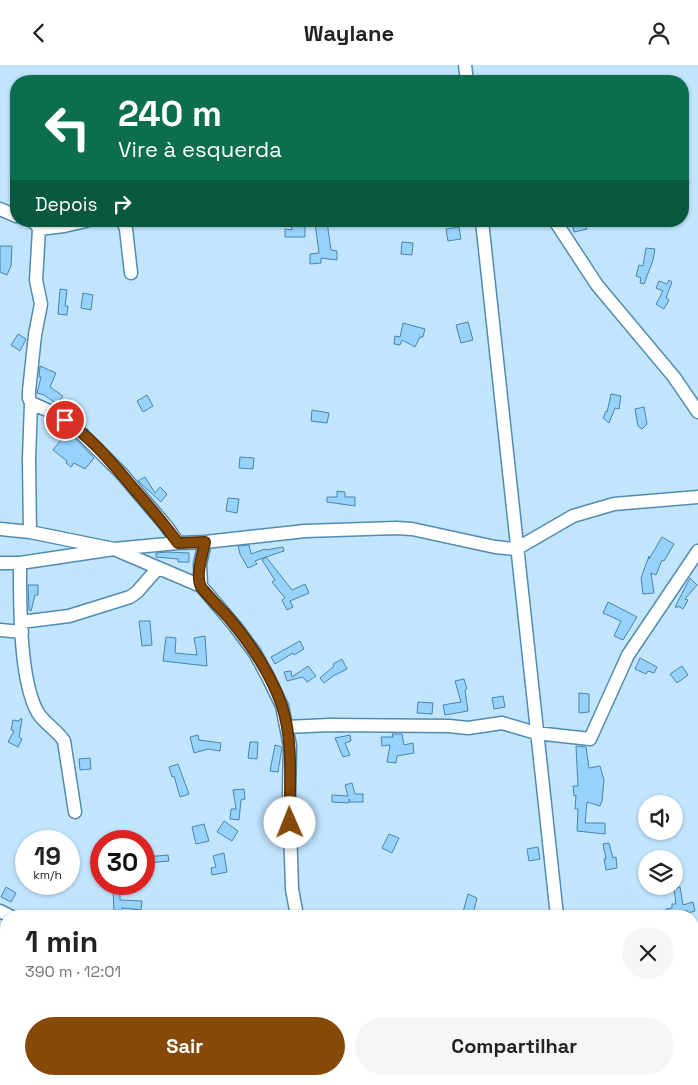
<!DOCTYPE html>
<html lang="pt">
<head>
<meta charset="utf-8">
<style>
  body { margin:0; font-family:"Space Grotesk",sans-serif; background:#f6f6f6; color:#222; height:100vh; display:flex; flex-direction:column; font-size:19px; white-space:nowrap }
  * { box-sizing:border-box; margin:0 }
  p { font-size:16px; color:#767676 }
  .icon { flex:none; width:28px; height:28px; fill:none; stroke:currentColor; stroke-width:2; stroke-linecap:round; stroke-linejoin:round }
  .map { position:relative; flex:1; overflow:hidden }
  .sheet { position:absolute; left:0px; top:845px; width:699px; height:175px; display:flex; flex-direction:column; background:#fff; border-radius:20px 20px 0 0; box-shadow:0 1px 4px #0004 }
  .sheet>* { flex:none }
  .top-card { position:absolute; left:10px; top:10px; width:679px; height:152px; border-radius:20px; box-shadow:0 1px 4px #0004; background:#0b6e4f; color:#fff; overflow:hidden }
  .buttons { position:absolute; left:638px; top:730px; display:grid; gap:10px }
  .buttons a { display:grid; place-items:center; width:45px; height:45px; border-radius:50%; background:#fff; box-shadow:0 1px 4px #0004; font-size:25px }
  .speed { position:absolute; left:15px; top:765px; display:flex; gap:10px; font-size:25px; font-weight:700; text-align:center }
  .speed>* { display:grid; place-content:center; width:65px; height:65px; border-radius:50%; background:#fff; box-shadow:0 1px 4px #0004; line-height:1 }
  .speed small { font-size:12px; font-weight:400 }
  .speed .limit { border:8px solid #d22; background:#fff; color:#111 }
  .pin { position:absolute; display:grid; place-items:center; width:42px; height:42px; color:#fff; margin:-21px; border:2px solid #fff; border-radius:50%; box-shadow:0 1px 5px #0007 }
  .me { position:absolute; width:55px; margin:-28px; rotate:359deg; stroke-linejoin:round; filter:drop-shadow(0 0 4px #0008) }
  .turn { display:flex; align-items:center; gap:18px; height:105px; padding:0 25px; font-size:22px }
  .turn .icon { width:65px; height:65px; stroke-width:2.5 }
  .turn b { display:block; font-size:35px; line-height:42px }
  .then { display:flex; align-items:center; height:48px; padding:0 25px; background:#0003; gap:10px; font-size:19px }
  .round { display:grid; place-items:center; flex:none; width:52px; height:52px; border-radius:26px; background:#f6f6f6 }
  .headline { display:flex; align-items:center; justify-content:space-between; height:85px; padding:0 25px }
  h1 { font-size:30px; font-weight:800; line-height:38px }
  .cta { display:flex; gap:10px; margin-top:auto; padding:10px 25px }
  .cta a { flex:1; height:58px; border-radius:30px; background:#864907; color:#fff; font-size:20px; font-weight:800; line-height:58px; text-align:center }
  .cta a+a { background:#f6f6f6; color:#222 }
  header { display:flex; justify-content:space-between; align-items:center; height:65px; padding:0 25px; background:#fff; font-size:22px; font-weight:800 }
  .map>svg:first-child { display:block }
  .building { fill:#97d2fb; stroke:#4a83a9 }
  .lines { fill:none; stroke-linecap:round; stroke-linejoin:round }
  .minor-casing { stroke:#528bb1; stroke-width:15 }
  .minor { stroke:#fff; stroke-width:12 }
  .route-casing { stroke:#572f05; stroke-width:12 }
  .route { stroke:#864907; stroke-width:9 }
</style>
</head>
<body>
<header><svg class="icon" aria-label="back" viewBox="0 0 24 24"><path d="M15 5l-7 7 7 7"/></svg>Waylane<svg class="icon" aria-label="person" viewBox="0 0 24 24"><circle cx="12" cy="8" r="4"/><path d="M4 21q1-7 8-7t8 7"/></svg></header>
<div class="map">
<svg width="698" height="1020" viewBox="0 0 698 1020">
  <rect width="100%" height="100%" fill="#c2e5fe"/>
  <path class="building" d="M290 156H305V172H285V164L292 165Z
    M571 156H585L587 164 574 167Z
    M327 157 331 185 337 186V195L321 193V198L310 199V189L319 188 315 158Z
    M459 162 461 174 448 176 446 164Z
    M402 177 413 178 412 190 401 189Z
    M0 181H12L11 201 7 210 0 207Z
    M646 183 655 184 653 195 644 219 640 218 641 213 636 211 639 200 643 201Z
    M669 215 672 217 666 233 669 235 664 244 656 239 663 226 656 223 659 216 667 219Z
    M60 224 67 225 65 241H68L67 250 58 249Z
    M83 228 93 230 91 245 81 243Z
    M468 257 473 275 461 278 456 260Z
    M403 258 425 264 423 272H420L415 282 402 275 400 280 394 279 395 271 400 272Z
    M18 269 26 274 20 286 11 280Z
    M40 301 56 308 50 322 63 331 57 339 44 330 37 328 41 312H39Z
    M611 329 621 331 619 344 615 343 609 358 603 353 606 346 607 347Z
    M147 330 153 341 143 347 137 336Z
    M644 342 647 359 642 364 638 361 635 344Z
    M312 345 329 348 327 358 311 356Z
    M47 354 71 369 94 393 85 404 74 398 71 402 66 398 67 396 53 385 64 371 61 369 63 368 46 356Z
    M240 392 254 393 253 404 239 403Z
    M145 412 155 428 160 422 167 429 161 437 138 416Z
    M337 426 345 427V432H355V441L327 437V432H337Z
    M228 433 239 434 237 448 226 446Z
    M662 472 674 479 664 496 662 495 656 510 651 508 654 528 643 529 641 513 649 491V494Z
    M249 480 251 489 265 484 266 485 283 482 284 486 266 492 292 525 305 519 309 528 290 536 293 542 287 545 282 535 285 533 272 517 275 515 262 495 266 492 255 496 257 499 248 503 240 489 238 481Z
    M167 487 189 488V497H178V494L156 492V488Z
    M690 513 697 520 685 534 688 535 683 544 678 541 677 543 675 542Z
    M28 520H38V530H35L31 546 29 545Z
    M608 537 637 552 623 575 614 571 621 556 603 548Z
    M139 556H150L152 580 142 581Z
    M205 571 207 601 163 596 166 572 176 573 175 588 197 590 194 573Z
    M300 576 304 584 294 590 293 588 275 599 271 592Z
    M640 593 657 602 654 608 648 606 646 609 635 604Z
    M342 594 347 604 333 611 324 618 320 613 334 601 333 599Z
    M308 601 316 611 307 617 303 612 287 616 284 607 291 606 292 612Z
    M682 601 688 610 677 618 670 609Z
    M464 614 467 624 465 625 468 646 445 650 443 640 461 637 455 616Z
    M579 628 589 629V647L579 648Z
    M503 631 505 642 494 644 492 633Z
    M418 637 433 638 432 649 417 648Z
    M20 654H22L19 672 22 674 18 682 8 677 14 666 11 665 13 655 19 656Z
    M392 669H402L404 680 413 678 414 688 397 691 396 698 387 697 390 680 382 681 381 672H393Z
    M198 670 199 675 221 678 220 686 208 684 194 688 190 672Z
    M350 670 351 676 345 678 350 690 343 692 335 673Z
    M250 677H258L257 694 248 693Z
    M275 680 282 682 278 707 270 706Z
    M576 681 586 682 589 703 600 701 604 715 602 736 600 741 587 737 585 758H605V769L577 766 578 744H575L576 730 574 731 573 721H578Z
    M90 693 91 704 80 705 79 694Z
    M178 699 189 729 180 732 174 711 172 712 169 702Z
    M352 718 355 729H363V737H350L349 734V738L332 737V730L348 731 345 720Z
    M244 724 245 734 241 735 239 755 230 754 231 744H236L233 725Z
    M224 756 238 766 232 776 217 767Z
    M204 759 209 776 196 779 192 762Z
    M389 769 399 773 392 788 382 783Z
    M609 778 613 793 616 792 617 803 606 805 604 794H606L603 779Z
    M538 782 540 794 529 796 527 784Z
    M224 788 227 807 212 810 211 803 216 802 213 791Z
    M168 790 169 796 147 798 146 792Z
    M6 822 16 828 11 837 1 832Z
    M680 822 683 840 693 837 695 846 688 848V846L666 848V844L672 843V839H676L674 824Z
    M113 825H120V835L142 836 141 845 122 843V846H114Z
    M468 829 477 833 473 849 463 847Z"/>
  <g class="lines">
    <defs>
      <path id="minor" d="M465 0 467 16
        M0 144 16 151
        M123 156 126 164 131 208
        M482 156 557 851
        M555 156 597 220 674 312 698 347
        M39 164 64 161 86 156
        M31 338 54 348 76 363 122 409 167 462 178 478
        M0 464 30 467 114 484 201 521 235 561 255 588 268 612 282 641 290 681 289 728 292 824 297 851
        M30 467 29 394 31 338 29 333V326L35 270 41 239 36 215 39 164 36 159 32 156
        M0 498H20L114 484 178 478 205 477 305 466 396 463 412 464 495 482 516 484 573 451 614 439 698 432
        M20 498C20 537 19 615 38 648 45 659 57 665 64 676L75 747
        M201 521 200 499 205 477
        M21 557 69 551 130 532 137 527 158 503
        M0 565 22 567
        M286 662 330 660 449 661 468 663 502 658 536 668 590 674 628 590 698 486
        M0 846 10 851
        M692 904H698
        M301 1014V1020
        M461 1014 469 1020
        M575 1014 576 1020
        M0 1015 6 1013
        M168 1020V1014"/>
    </defs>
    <use href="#minor" class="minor-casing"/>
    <use href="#minor" class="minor"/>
  </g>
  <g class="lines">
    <defs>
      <path id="route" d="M65 355C92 373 113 399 134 424 149 441 164 459 178 478L205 477C203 489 195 510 201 522 206 529 222 545 229 553 250 578 271 609 282 641 294 678 289 719 290 758"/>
    </defs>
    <use href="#route" class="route-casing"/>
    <use href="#route" class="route"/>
  </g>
</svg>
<div class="buttons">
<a><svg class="icon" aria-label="sound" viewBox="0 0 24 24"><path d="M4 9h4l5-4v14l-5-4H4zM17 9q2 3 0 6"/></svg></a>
<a><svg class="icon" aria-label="layers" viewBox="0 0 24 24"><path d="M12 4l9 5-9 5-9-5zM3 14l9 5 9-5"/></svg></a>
</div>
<div class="speed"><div>19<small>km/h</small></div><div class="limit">30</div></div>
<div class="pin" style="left:65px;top:355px;background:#d93025"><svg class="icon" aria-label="arrive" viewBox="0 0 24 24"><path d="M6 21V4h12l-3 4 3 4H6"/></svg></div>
<svg class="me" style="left:290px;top:758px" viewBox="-20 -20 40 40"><circle r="19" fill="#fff"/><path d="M0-13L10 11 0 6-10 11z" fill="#864907"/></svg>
<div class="top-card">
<div class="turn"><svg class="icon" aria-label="left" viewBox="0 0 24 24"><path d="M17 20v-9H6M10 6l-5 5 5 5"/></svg><div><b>240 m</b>Vire à esquerda</div></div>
<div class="then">Depois<svg class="icon" aria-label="right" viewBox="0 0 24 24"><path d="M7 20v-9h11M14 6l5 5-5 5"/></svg></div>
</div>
<section class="sheet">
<div class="headline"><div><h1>1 min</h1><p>390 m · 12:01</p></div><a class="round"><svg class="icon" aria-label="close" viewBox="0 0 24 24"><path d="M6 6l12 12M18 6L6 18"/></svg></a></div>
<div class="cta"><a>Sair</a><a>Compartilhar</a></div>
</section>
</div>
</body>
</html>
